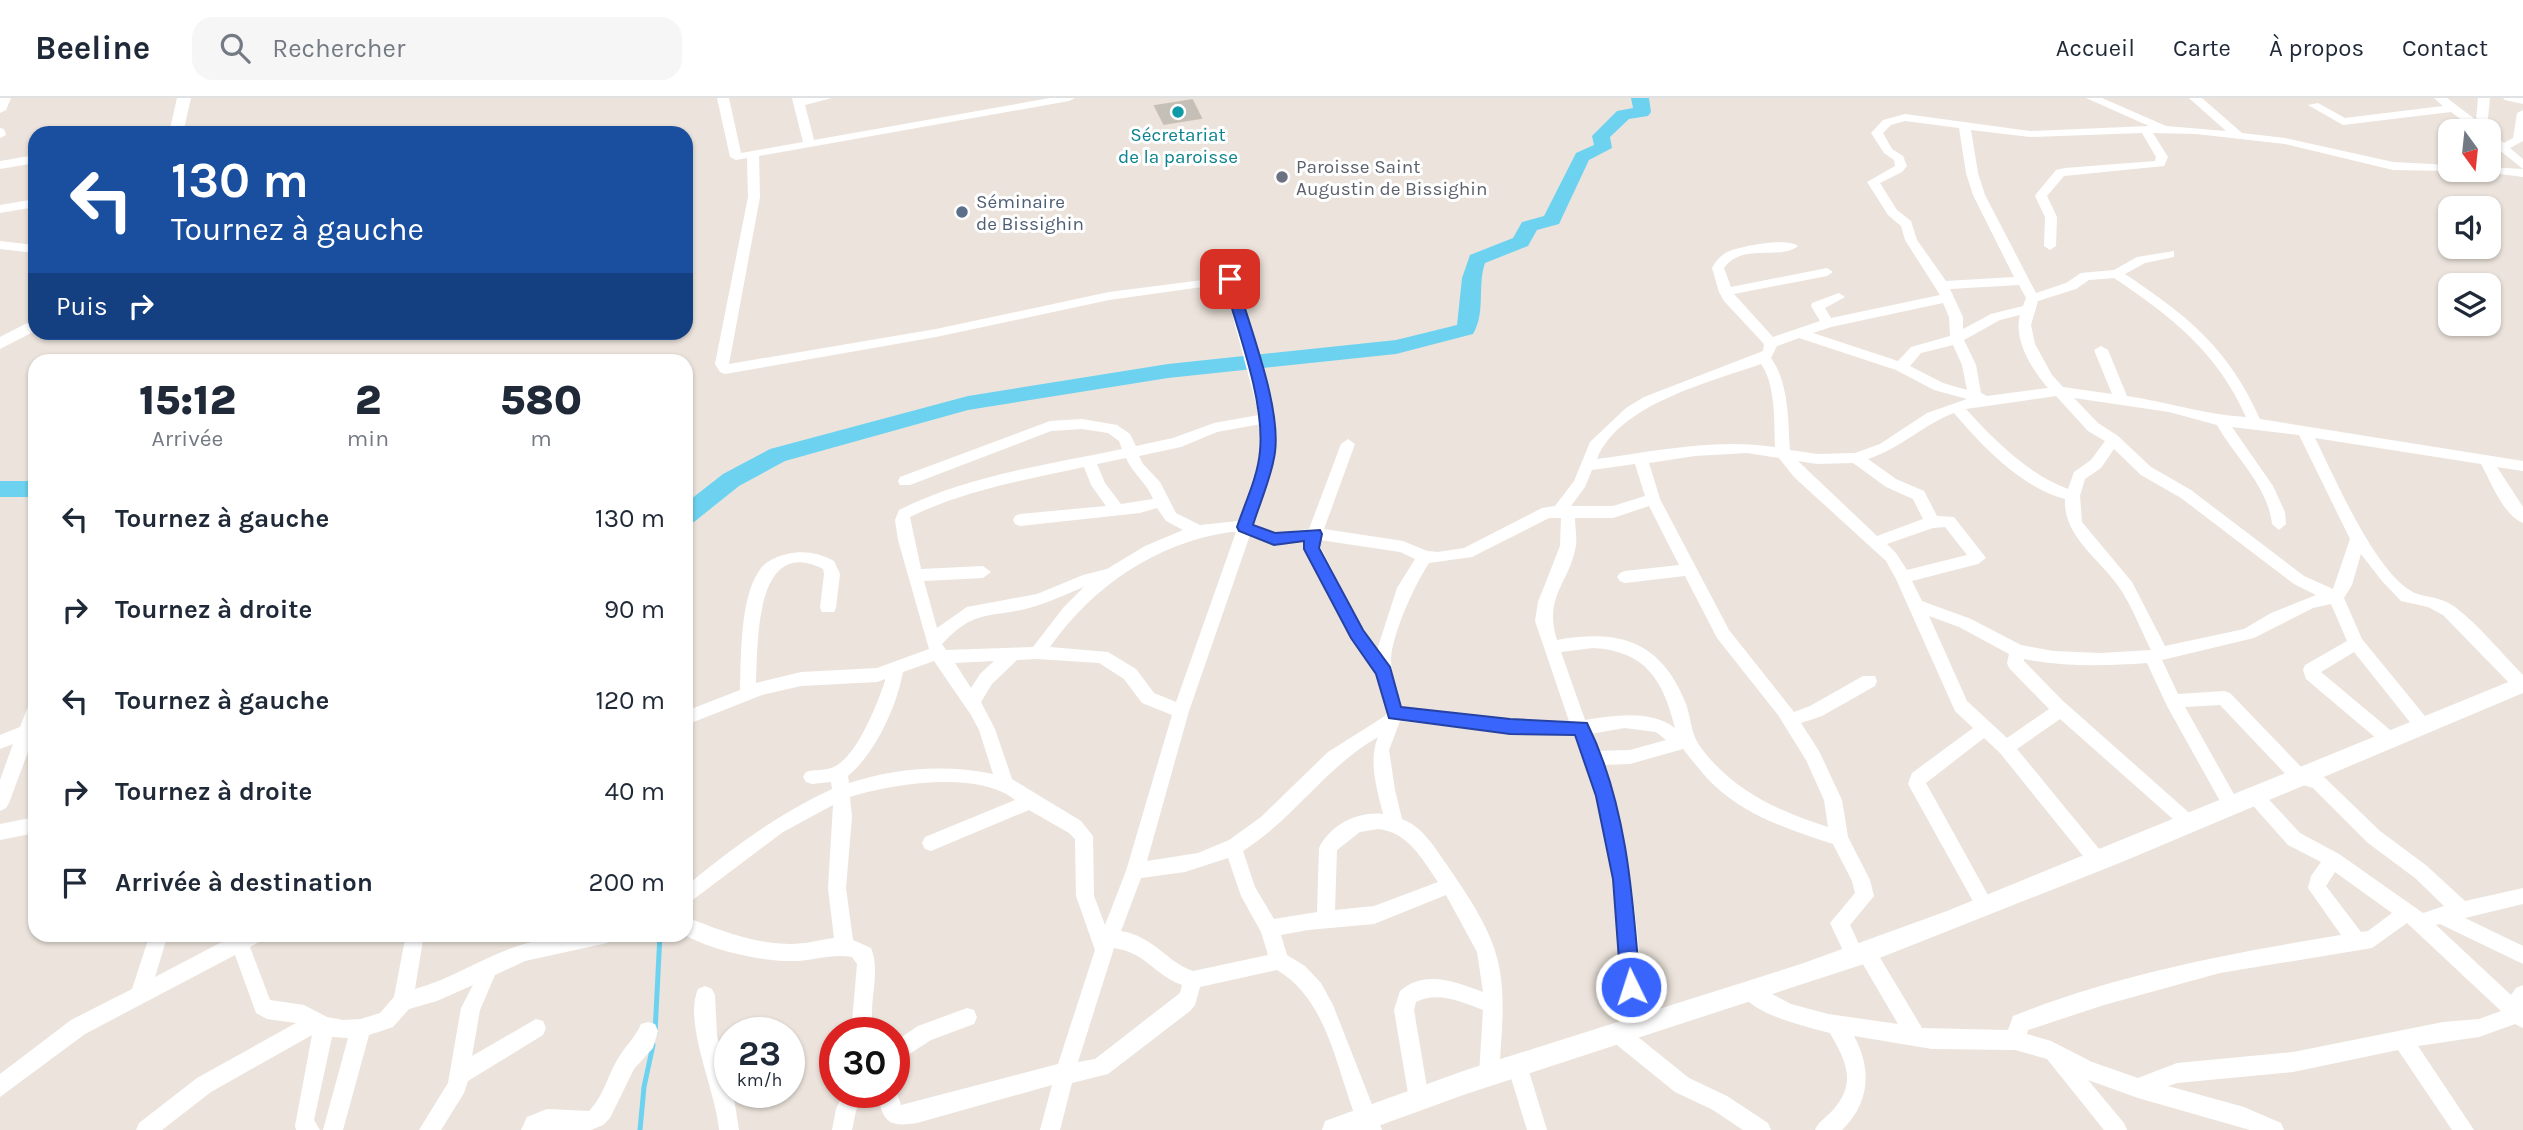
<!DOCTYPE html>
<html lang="fr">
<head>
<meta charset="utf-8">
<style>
  body { margin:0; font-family:Karla,sans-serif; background:#f6f6f7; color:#1f2937; height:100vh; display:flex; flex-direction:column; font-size:26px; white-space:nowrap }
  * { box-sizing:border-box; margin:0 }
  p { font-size:23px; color:#747a83 }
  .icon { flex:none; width:38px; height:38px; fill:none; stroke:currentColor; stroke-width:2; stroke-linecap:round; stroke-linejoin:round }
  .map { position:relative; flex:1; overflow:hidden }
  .details { position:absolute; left:28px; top:256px; width:665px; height:588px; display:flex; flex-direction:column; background:#fff; border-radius:21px; box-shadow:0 2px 5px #0004 }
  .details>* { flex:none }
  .top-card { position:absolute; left:28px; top:28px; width:665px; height:214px; border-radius:21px; box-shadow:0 2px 5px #0004; background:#1a4fa0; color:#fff; overflow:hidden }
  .needle { width:46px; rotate:165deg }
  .fabs { position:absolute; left:2438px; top:21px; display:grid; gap:14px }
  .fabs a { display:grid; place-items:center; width:63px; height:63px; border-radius:14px; background:#fff; box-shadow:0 2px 5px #0004; font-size:35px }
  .speed { position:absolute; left:714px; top:919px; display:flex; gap:14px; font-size:35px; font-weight:700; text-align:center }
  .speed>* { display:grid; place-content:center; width:91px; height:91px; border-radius:50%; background:#fff; box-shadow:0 2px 5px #0004; line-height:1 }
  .speed small { font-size:18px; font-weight:400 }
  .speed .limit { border:10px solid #d22; background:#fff; color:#111 }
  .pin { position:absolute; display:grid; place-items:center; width:60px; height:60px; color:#fff; margin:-30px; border-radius:14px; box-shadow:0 4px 10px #0006 }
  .me { position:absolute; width:77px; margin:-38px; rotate:356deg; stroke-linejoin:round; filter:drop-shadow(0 0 5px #0008) }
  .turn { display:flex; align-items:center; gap:24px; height:147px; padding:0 28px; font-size:32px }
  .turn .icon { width:91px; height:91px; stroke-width:2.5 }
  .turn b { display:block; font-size:49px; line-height:60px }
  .then { display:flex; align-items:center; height:66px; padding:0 28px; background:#0003; gap:14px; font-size:26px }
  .eta { display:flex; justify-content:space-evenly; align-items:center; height:119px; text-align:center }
  .eta b { font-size:42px; font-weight:800; line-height:49px }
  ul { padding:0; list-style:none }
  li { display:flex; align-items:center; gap:21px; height:91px; padding:0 28px }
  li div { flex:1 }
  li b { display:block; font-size:26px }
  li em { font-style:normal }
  header { display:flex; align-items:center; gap:42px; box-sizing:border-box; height:98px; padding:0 35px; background:#fff; border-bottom:2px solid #e0e1e3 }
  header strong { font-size:33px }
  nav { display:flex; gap:38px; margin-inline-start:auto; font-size:24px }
  .search { width:490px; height:63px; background:#f6f6f7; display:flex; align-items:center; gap:18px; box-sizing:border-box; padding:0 24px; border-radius:21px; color:#747a83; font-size:26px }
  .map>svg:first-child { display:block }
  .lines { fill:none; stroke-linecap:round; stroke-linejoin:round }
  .stream { stroke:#6dd2f0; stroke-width:5 }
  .river { fill:#6dd2f0; fill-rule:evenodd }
  .building { fill:#c4bfb7; stroke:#c8c0b5; stroke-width:2 }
  .minor { fill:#fff; fill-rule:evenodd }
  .tertiary { fill:#fff; fill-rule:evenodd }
  .route { fill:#3965fc; stroke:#2542a4; stroke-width:2 }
  .culture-dot { fill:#0f9aa8; stroke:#fff; stroke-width:2.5 }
  .worship-dot { fill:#6b7280; stroke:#fff; stroke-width:2.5 }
  .service-dot { fill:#5c6f8a; stroke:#fff; stroke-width:2.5 }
  .labels { text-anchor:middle; stroke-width:6; stroke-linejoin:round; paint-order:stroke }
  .far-culture-label { font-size:19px; fill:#0d838f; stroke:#fff }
  .far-worship-label { font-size:19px; fill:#5b616d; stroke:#fff; text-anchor:start }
  .far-service-label { font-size:19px; fill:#4e5e75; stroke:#fff; text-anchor:start }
</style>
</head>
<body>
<header>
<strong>Beeline</strong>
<div class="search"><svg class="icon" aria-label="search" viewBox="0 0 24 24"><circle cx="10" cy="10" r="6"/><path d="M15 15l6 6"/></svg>Rechercher</div>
<nav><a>Accueil</a><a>Carte</a><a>À propos</a><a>Contact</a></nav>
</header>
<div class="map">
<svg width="2523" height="1032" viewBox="0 0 2523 1032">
  <rect width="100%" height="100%" fill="#ece4dc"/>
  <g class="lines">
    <path class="stream" d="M655 935 660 836
      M640 1032 644 989 653 947"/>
    <path class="river" d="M1631 0H1649L1651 14 1648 18 1629 21 1610 39 1612 50 1589 62 1559 126 1537 132 1528 148 1485 165C1477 188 1486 215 1473 236L1396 256 1168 280 968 312 785 363 739 388 694 424 686 427V405L723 376 770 351 968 298 1168 266 1396 242 1457 227 1462 180 1470 157 1513 140 1522 124 1544 118 1576 55 1594 47 1592 38 1617 13 1633 10Z
      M0 383H35V399H0Z"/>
  </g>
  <path class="building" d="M1192 2 1201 20 1164 26 1155 8Z"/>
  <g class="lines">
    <path class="minor" d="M0 0H11L6 12 0 15Z
      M717 0H729L741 55 803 44 792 0H832L805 7 814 42 1050 0H1075L1069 3 759 58 760 99 729 266 936 231 1109 194 1234 178 1268 292 1276 332 1275 356 1253 426 1275 435 1309 431 1341 346 1348 341 1355 346 1324 431 1403 443 1427 453 1438 454 1464 450 1542 410 1555 408 1574 383 1590 344 1626 310 1644 299 1763 253 1764 246 1724 203 1719 194 1712 170C1716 163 1720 158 1727 154 1741 148 1787 139 1798 148 1780 163 1743 144 1724 170L1731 189 1827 170 1833 174 1827 178 1734 196 1773 239 1820 223 1811 208 1812 205 1839 195 1845 199 1825 210 1831 220 1940 197 1905 142 1901 128 1888 117 1867 84 1895 68 1894 62 1884 55 1871 35 1883 22 1905 16 2030 33 2149 28 2086 0H2102L2166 28 2226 33 2189 0H2202L2242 35 2285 40 2393 64 2450 67V72H2455L2454 73 2393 72 2285 46 2196 36 2153 35 2168 59 2164 68 2064 78 2047 98 2057 119 2056 148 2050 152 2044 148 2045 119 2035 98 2037 95 2056 72 2065 70 2155 63 2156 59 2142 35 2030 39 1971 32 1978 75 1985 97 2036 195 2066 185 2081 175 2114 172 2137 159 2174 153V159L2145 165 2125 176C2188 218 2228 250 2260 321L2523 363V373L2497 369 2523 409V425C2503 417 2491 384 2481 366L2315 340C2335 380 2373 470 2411 493 2422 500 2439 497 2455 509 2480 528 2501 555 2523 577V595L2517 593 2443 517 2428 509 2401 503 2382 483 2361 456 2352 487 2344 500 2362 541 2429 623 2431 628 2429 633 2423 635 2417 633 2354 554 2321 574 2395 636 2397 641 2395 646 2389 648 2383 646 2306 581 2303 572 2305 567 2347 543 2331 506 2313 510 2254 540 2162 562 2178 596 2224 593 2230 595 2304 672 2325 680 2380 733 2427 768 2465 803 2523 790V806L2465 820 2523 848V866L2440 826 2436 827 2511 897 2516 890 2523 887V930L2515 926 2479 939 2418 948 2474 1032H2452L2398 952 2293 974 2177 985 2168 988 2244 1009 2281 1025 2284 1032H2250L2138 1000 2088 982 2124 1025 2127 1032H2104L2047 961 2015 952 1932 951 1854 938C1872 971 1870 1005 1842 1032H1815C1819 1023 1827 1019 1833 1012 1858 984 1845 962 1830 935 1807 929 1751 916 1741 894L1744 888 1751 885 1791 906 1828 916 1898 926 1861 863 1855 866 1848 863 1830 825 1855 795 1852 783 1833 746C1791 732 1748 719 1715 688 1703 677 1693 663 1683 651L1630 666 1602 667C1634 751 1637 842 1647 930L1644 937 1638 939 1689 980 1727 998 1768 1025 1771 1032H1743L1713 1012 1675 994 1612 943 1609 936 1612 929 1619 926 1628 931 1613 781 1596 698 1574 637H1525L1400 623 1389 652 1395 692 1402 721C1423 729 1435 750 1447 767 1468 798 1492 832 1499 868 1506 904 1501 941 1499 977L1496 984 1489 987 1482 984 1479 977 1483 912C1461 904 1439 893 1416 904L1414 912 1429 1001 1426 1008 1419 1011 1412 1008 1409 1001 1394 912 1400 893C1425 871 1456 884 1483 894L1477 854 1446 797 1374 826 1308 832 1281 837 1287 857 1305 868 1321 885 1333 907 1382 1032H1361C1337 979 1331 904 1277 872L1200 889 1195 907 1190 913 1108 976 1072 985 1060 1032H1040L1052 987 917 1025C886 1030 883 1022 877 994H894V987L901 1007 1058 966 1095 852 1076 798 1075 741 1069 735 1029 712 931 753 925 751 922 745 925 739 1015 702C978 672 892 686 850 699L852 719 846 790 853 842 871 850C880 872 871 896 872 919 872 924 876 929 878 934H857L852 924 857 866 852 859C832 855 813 863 793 863 763 864 710 852 683 836H686V819C719 832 754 846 791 846 805 846 819 842 834 840L828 790 833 707 783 734 686 807V788C732 750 778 716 832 691L831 684 812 686 806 684 803 679 806 674C815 671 825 673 834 669 857 658 877 607 885 583V581L877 584 801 588 762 597 686 627V613L740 592C741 560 740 500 759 473 765 463 776 459 787 456 804 452 819 455 834 463L840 476 836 510 834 514H822L820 510 824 476 823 471C754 436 758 547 756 585L801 574 877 570 929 551 898 442 895 422 899 412C968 377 1047 367 1122 351L1119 343 1108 335 1082 331 1051 333 910 387H900L898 383 900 379 1050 323 1082 321 1117 327 1130 336 1136 348 1173 340 1214 325 1259 317 1224 186 1109 202 936 239 725 276 720 274 715 266 748 99 747 60 736 62 730 59ZM1905 23 1959 30 1966 75 1973 97 2014 179 1946 183 1917 142 1911 123 1897 112 1880 85 1902 74 1907 68 1903 58 1892 51 1883 35 1891 27ZM2114 180C2172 219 2217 254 2246 319 2206 317 2167 304 2127 298L2108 252 2101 248 2094 252 2112 296 2063 289 2052 277 2035 246 2031 227 2038 203 2076 191 2089 182ZM2019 187 2026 200 2023 208 1991 216 1963 231V219L1950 191ZM1943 205 1949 219 1950 238 1911 249 1898 263 1813 235 1831 229ZM2020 217C2013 241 2032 272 2048 290L1987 298 1981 295 1976 267 1964 242 2000 222ZM1799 240 1896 272 1934 292 1967 301 1927 315 1880 346 1855 355 1817 356 1790 352C1788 322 1789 285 1771 260L1777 248ZM1953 247 1962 267 1967 292 1943 285 1910 268 1921 255ZM1761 266C1776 287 1774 324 1775 349 1716 340 1656 353 1597 361 1619 306 1710 284 1761 266ZM2056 298 2088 333 2105 343 2091 362 2074 374 2068 391C2029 377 1993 341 1966 311ZM2074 300 2169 314 2217 327C2235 359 2268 388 2272 426L2279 432 2286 426 2285 414 2273 388 2232 329 2299 337 2350 441 2333 491 2304 478 2191 392 2151 369 2118 338 2098 325ZM1954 315C1982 348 2022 390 2065 401 2063 440 2102 462 2121 492 2133 511 2141 532 2151 552L2101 555 2053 553 2021 547 1971 521 1922 503 1912 483 1978 466 1986 460 1954 419 1937 418 1924 393 1896 381 1868 361C1902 350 1922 327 1954 315ZM1261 326V356L1239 423 1200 427 1176 415 1160 384 1143 366 1139 358 1181 349 1217 334ZM2114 351 2141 377 2181 400 2294 486 2316 497 2271 515 2244 531 2165 548 2132 484 2082 424 2080 398 2085 381 2101 370ZM1747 355 1779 360 1794 379 1886 463 1896 481 1955 613 1973 630 1912 675 1908 686 1979 814 1985 816 1991 814 1994 808 1926 685 1984 640 2000 655 2092 769 2098 771 2104 769 2107 763 2104 757 2017 651 2060 621 2183 730 2189 733 2195 730 2198 725 2195 720 2062 602 2024 563V561C2066 569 2105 568 2147 565L2167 608 2225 712 2231 715 2237 712 2240 707 2185 609 2220 607 2293 684 2313 690 2368 745 2415 780 2444 808 2423 815 2339 756 2300 735 2260 692 2254 689 2248 692 2245 697 2248 702 2288 747 2321 764 2311 778 2308 790 2341 837C2230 855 2118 876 2013 918L2008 932 1922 930 1873 848 1866 845 1860 848 1850 827 1874 798 1870 782 1848 739 1842 702 1819 653 1801 625 1822 618 1875 588 1877 583 1875 578H1863L1810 608 1794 614 1729 532 1660 401 1649 365 1695 358ZM1126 360C1133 376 1147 385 1153 401L1121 406 1105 385 1097 366ZM1798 363 1817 366 1853 365 1886 389 1913 401 1923 421 1877 438ZM1635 366 1645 398 1613 408H1571L1585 389 1592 372ZM1084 369 1091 387 1106 408 1020 416 1015 418 1013 422 1015 426 1020 428 1140 415 1157 410 1166 423 1183 432 1145 448 1107 471 1083 477 1037 496 967 509 937 530 924 483 983 480 991 474 983 468 921 471 910 419C965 392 1024 382 1084 369ZM1649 408 1679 467 1625 473 1620 475 1617 479 1620 483 1625 485 1685 478 1717 540 1778 617 1806 662 1824 702 1828 729C1778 713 1731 692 1699 647 1691 635 1691 620 1686 606 1661 543 1620 531 1557 542 1543 498 1570 485 1576 447 1577 439 1575 428 1575 420H1613ZM1549 420H1561L1560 448 1538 504 1535 523 1569 623H1525L1402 609C1397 593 1391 577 1391 561 1392 536 1415 486 1429 465L1472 459ZM1945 429 1967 457 1907 472 1896 455 1887 446 1933 430ZM1230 434H1236L1176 604 1154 595 1136 571 1108 554 1050 549C1093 488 1156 445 1230 434ZM1250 437 1274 447 1305 443 1303 446 1351 540 1376 576 1387 615 1385 618 1328 654 1261 719 1229 742 1198 755 1147 763 1189 613ZM1320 442 1400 454 1415 461 1397 490 1377 552 1363 532 1319 446ZM1084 489 1063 510 1033 549 946 552 942 546C973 514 982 520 1021 512 1043 507 1064 497 1084 489ZM1929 518 1959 529 2009 556 2007 565 2009 570 2049 611 2007 640 1967 603ZM1593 550C1646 553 1663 582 1675 630 1648 611 1615 618 1585 622L1561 554ZM1037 561 1099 565 1124 581 1142 605 1172 617 1126 773 1105 827 1094 798 1093 738 1081 723 1012 681 995 631 981 604 992 586 1017 562ZM934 563 971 617 979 632 993 676C944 666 896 670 849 685L848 678C876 654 896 610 903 574ZM994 563 980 576 971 590 955 565ZM1625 630 1656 634 1666 642 1630 652 1596 653 1590 636ZM1378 639C1368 663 1377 691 1383 716 1358 713 1330 727 1319 750L1317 814 1274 821 1255 789 1243 753C1294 721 1323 671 1378 639ZM1378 731C1408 734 1422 761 1438 784L1374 808 1335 812 1337 752 1360 734ZM1228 760 1241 798 1261 834 1268 857 1193 873C1165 863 1155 839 1121 833L1141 780 1185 774ZM2335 774 2392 815 2368 833 2361 834 2326 788ZM2407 825 2501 913 2479 921 2443 924 2293 954 2177 965 2138 980 2092 964 2051 943 2027 936 2028 932 2104 907 2220 875 2372 850ZM1114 850C1147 855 1154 877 1182 887L1180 895 1095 961 1078 964Z
      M2434 0H2447L2476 22 2478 0H2490L2487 30 2504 45 2513 40 2517 15 2523 12V43L2510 50 2523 61V71L2488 43V33H2477L2451 14 2343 27 2308 7 2318 5 2345 20 2443 8Z
      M2503 0H2523V6L2505 2Z
      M0 30 4 31 6 37 0 40Z
      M35 57V65L0 71V63Z
      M2488 69 2523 71V79L2484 74 2482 72H2488Z
      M2462 72H2479L2473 76Z
      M35 101V109L0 115V107Z
      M0 143 35 147V155L0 151Z
      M35 604V635L9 705 6 710 0 713V682L13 646 0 651V637L20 629 29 606Z
      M35 719V735L0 742V726Z
      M150 836H168L155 879 237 836H265L263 842 250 849 270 902 304 907 327 919 343 922 361 921 380 915 394 899 406 836H424L415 891C454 880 486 857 524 846 555 837 584 836 616 836L614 842 607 845 525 863 495 877 480 912 472 958 536 921 543 923 546 930 543 937 468 983 464 995 441 1032H419L448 985 461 910 473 887 437 903 409 911 393 929 369 937 343 1032H323L348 940 332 939 314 1022 320 1032H296L295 1028 312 937 211 994 162 1032H136L139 1025 197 980 296 925 267 921 256 915 235 857 85 936 0 999V976L71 922 132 891Z
      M705 888 712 891 715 897 717 938 730 984V994H733L739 1032H719C716 993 683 925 698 891Z
      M967 910 974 912 977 919 974 926 931 942 894 966V944L918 928Z
      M648 924 655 926 658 933 653 950 634 971 610 1020 603 1027 591 1032H521L527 1019 547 1011 589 1013C604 998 608 976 619 959 627 946 635 940 641 926Z
      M1517 957 1524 960 1527 967 1547 1032H1527L1507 967 1510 960Z
      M844 994H865L856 1013 852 1032H832L836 1011Z"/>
    <path class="tertiary" d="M177 0H191L183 35H169Z
      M35 221V233L0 251V239Z
      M2523 578V595L2122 764 1867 865 1466 996 1367 1032H1322L1325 1023 1466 972 1801 866 1947 813Z"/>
  </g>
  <path class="route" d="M1230 176 1236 181C1249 228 1281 307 1275 354 1272 378 1260 404 1253 427L1275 435 1320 432 1322 436 1319 450 1363 532 1390 569 1401 609 1510 621 1587 625C1627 706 1633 800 1640 889L1638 895 1631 898 1624 895 1621 889 1613 781 1596 698 1575 637 1510 636 1389 620 1376 576 1351 540 1304 451V443L1274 447 1239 433 1237 429C1245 405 1258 378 1260 353 1265 303 1237 230 1223 181Z"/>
  <circle class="culture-dot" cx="1178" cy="14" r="7"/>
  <circle class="worship-dot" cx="1282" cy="79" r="7"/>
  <circle class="service-dot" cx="962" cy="114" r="7"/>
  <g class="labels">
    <g class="far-culture-label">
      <text x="1178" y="43">Sécretariat<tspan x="1178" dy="22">de la paroisse</tspan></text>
    </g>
    <g class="far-worship-label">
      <text x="1296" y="75">Paroisse Saint<tspan x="1296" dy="22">Augustin de Bissighin</tspan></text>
    </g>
    <g class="far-service-label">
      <text x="976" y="110">Séminaire<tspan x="976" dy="22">de Bissighin</tspan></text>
    </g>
  </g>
</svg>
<div class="fabs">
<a><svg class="needle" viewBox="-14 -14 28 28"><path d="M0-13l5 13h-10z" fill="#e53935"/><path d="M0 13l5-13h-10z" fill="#747a83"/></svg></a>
<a><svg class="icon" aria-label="sound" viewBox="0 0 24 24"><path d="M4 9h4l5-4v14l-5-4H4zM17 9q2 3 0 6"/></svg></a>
<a><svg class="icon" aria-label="layers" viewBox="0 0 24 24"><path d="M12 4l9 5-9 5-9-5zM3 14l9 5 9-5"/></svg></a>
</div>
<div class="speed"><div>23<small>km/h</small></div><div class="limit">30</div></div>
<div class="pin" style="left:1230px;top:181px;background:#d93025"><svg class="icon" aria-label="arrive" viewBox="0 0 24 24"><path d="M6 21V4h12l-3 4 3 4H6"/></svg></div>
<svg class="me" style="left:1631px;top:889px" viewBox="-20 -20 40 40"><circle r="17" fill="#3965fc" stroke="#fff" stroke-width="3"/><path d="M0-11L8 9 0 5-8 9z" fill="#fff"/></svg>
<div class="top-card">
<div class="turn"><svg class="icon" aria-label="left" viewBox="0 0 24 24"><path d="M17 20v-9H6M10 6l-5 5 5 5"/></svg><div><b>130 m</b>Tournez à gauche</div></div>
<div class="then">Puis<svg class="icon" aria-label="right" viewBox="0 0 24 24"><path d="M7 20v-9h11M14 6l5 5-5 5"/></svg></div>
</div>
<section class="details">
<div class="eta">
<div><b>15:12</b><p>Arrivée</p></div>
<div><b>2</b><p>min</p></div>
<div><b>580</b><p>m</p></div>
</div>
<ul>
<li><svg class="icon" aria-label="left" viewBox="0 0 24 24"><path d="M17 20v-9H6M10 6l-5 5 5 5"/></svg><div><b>Tournez à gauche</b></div><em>130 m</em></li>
<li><svg class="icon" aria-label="right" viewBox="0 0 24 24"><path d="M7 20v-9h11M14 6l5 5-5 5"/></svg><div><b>Tournez à droite</b></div><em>90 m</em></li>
<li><svg class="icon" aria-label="left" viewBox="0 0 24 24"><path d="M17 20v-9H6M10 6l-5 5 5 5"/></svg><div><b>Tournez à gauche</b></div><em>120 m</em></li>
<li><svg class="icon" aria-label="right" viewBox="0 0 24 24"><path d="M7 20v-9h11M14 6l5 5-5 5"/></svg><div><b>Tournez à droite</b></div><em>40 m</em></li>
<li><svg class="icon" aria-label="arrive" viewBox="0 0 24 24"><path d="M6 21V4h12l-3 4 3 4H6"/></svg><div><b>Arrivée à destination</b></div><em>200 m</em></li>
</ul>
</section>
</div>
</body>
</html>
